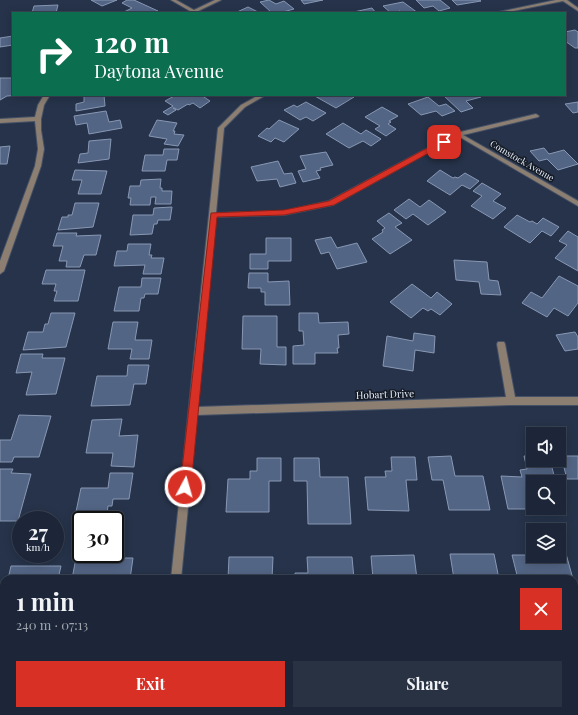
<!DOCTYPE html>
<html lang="en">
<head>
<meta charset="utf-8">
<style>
  body { margin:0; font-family:"Playfair Display",serif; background:#293243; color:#f1f3f6; height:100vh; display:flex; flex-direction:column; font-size:15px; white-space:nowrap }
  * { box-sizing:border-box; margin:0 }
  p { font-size:13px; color:#a0a5ae }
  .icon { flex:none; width:22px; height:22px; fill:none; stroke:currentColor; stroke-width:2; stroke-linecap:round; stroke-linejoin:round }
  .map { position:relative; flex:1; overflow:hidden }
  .side { position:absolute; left:0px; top:575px; width:578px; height:140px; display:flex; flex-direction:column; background:#1c2638; border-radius:12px 12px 0 0; box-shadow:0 2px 10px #0003,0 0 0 1px #3a4353 }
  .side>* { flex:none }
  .top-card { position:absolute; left:12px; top:12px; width:554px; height:84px; border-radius:0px; box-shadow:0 2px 10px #0003,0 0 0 1px #3a4353; background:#0b6e4f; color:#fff; overflow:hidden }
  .buttons { position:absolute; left:526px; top:427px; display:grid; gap:8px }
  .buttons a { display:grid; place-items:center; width:40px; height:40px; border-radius:0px; background:#1c2638; box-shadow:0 2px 10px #0003,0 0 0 1px #3a4353; font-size:20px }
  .speed { position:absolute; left:12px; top:511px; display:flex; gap:8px; font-size:20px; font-weight:700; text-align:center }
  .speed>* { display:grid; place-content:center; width:52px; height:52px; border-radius:50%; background:#1c2638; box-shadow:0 2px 10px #0003,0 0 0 1px #3a4353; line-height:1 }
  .speed small { font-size:10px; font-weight:400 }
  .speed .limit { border:2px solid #111; border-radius:6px; background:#fff; color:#111 }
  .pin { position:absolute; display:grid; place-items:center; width:34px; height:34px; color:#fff; margin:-17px; border-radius:8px; box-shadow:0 2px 6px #0006 }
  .me { position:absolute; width:44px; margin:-22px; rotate:6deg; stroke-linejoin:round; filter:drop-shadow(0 0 3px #0008) }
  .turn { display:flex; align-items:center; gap:14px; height:84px; padding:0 16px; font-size:18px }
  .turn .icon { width:52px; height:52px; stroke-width:2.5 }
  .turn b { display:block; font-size:28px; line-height:34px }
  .round { display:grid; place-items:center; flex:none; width:42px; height:42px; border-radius:0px; background:#293243 }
  .headline { display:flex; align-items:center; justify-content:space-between; height:68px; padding:0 16px }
  h1 { font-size:24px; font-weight:700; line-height:30px }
  .action { display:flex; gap:8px; margin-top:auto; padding:8px 16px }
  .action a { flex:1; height:46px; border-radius:0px; background:#d93025; color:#fff; font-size:16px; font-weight:700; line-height:46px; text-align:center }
  .action a+a { background:#293243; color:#f1f3f6 }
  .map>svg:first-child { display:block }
  .building { fill:#536585; stroke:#8898b4 }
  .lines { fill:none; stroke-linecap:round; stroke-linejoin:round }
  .minor-casing { stroke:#455167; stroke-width:2 }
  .minor { fill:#8c7f72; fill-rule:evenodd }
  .route { fill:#d93025; stroke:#8d1f18 }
  .labels { text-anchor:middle; stroke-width:3; stroke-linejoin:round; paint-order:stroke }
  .far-street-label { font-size:9px; fill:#e7f0ff; stroke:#151b25 }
  .street-label { font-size:10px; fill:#e7f0ff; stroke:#151b25 }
</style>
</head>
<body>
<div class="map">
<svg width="578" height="715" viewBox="0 0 578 715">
  <rect width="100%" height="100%" fill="#26334a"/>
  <path class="building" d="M91 0H117L102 6Z
    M127 0H134L158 11 152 13H126L124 12 132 8 122 3Z
    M269 0 276 4 284 1 294 9 279 13H272L260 2Z
    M301 0H323L304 4Z
    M416 0H440L450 8 439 11 433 6 424 8Z
    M452 0H479L481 1 457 5Z
    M403 2 418 13H402L400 11H399L400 13H391L383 6Z
    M58 5 56 13H32L34 6Z
    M248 7 260 13H233L237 12Z
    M372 8 376 13H349Z
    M575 30 578 32V48H575L565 41V36L567 35 565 32Z
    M13 36V45L0 47V38Z
    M0 78H13V95H21L7 96 0 100Z
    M84 95H104L105 106 76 111V104L84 102Z
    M176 95H201L210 101 200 108 193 103 189 105 188 104 178 110 174 108H173L176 110 168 115 163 112 173 106 165 101Z
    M313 95H351L354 97 336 108Z
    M443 95H478L481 97 466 101 473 108 461 112Z
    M428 97 439 106 446 104 455 111 442 116 436 111 421 115 408 104Z
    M306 102 326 113 313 121 306 117 300 120 284 110 294 105 297 107Z
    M578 102V112L573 113 565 104Z
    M382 107 398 116 389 121 391 122 388 124 396 129 386 136 375 129 380 126 365 117Z
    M106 111 109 122 120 120 122 128 89 134 87 123 76 125 74 116Z
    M157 120 177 123 173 131H175L174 134 184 135 178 146 164 144 167 139 149 136Z
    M279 120 299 129 284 142 275 138 271 142 258 136 267 128 269 129Z
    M343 123 361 134 366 130 381 139 371 146 363 141 349 148 326 134Z
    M111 139 109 159 78 163 80 154 88 153 89 141Z
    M10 146 7 164H0V147Z
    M544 148 549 154 564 150 578 164 558 170 547 159 539 161 530 151Z
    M164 149H179L177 160H167L165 171H142L145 155H163Z
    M326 152 333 165 320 168 321 170 316 171 320 178 303 182 298 171 306 169 300 156Z
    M278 161 284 174 292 173 296 183 280 187 277 179 257 181 251 167Z
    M75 170 107 171 101 194H78L82 180H72Z
    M440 170 453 178 455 177 458 178 465 173 479 181 470 189 462 185 450 195 427 181Z
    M161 179 160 188H162V191H172L171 204H155L156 197H151L150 205H130L131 198H128L130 186H140L141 180Z
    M482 183 501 194 493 201 506 208 493 219 471 206 482 196 473 191Z
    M409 199 420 207 429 200 446 212 428 225 413 214 406 219 394 210Z
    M75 203H99L93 227 58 230 62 217H68V215H72Z
    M172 207 170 220H158L157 224H154L152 234 130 235 133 215H153L154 208Z
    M389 213 402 223 395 227 412 240 390 254 372 239 383 232 382 230 385 228 377 221Z
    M517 215 530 222 532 221 537 224 543 218 559 227 551 236 542 231 530 243 504 227Z
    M568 231 578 237V271L555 258 567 245 559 241Z
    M57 233H77L76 236 101 235 96 255H84L80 267H66L67 261H59L63 246H53Z
    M331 237 337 248 357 243 367 262 337 269 329 252 321 254 315 240Z
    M266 238H291V261H268V269H250V254H266Z
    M128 244H151L149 255H152L151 258H164L161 274H143L145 265 114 266 117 251H127Z
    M454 260 487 262 489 280 498 281 501 295 481 294 479 282 456 280Z
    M46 270H85L78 301H54L57 291H54L56 284H42Z
    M249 273H268V282L289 281 290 305H265V292H261V288H248Z
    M559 276 578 286V303L568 316 554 308 547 317 522 303 531 292 542 298Z
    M142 278H161L158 294H145L144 298H141L139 311H114L119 287H141Z
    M412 284 431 298 437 292 452 304 440 315 431 309 428 311 423 308 411 318 390 302Z
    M51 313H75L66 347 23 350 28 332H43L45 324H48Z
    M299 313H318L319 323 348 322 349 334 338 335 339 348H337L338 353H315V364H293V346L304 345 303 331H299Z
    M243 316H277V347H286V365L260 364 261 349H242Z
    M113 322H138L135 340H152L149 359H130L132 349H108Z
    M575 332 578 337V349L565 351 556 335Z
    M414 333 435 336 434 353 415 350 413 371 383 366 387 336 413 341Z
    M21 354H43L42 358H65L56 394 26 395 32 372 16 373Z
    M128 365H149L146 384H134L130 405 91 406 97 376H127Z
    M19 415 51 416 39 457H14L12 462H0V440H11Z
    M122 419 119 436 138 435 134 467 111 466 113 453H86L92 420Z
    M451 456 455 476H483L490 510H449L443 480H432L428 457Z
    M524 456H533V460H550L555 479H543L544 482H533V508H550L551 509H508L501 476 522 477 520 470 527 469Z
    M561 456H578V479H567Z
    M391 457H415L417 480H406L409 511 368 510 365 477H386L385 471H392Z
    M257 458H281V481H269V512H226L228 479H250V471H257Z
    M294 458H319L320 477H348L351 524H308L307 481H294Z
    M0 469H13L11 473 31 474 18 521H0Z
    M110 473H133L129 499H113L112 506H108L106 520H81V526H73L81 488H108Z
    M526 541H533V556H559V543H563L573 579H518L512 555H530Z
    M79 542H81V554H107V558H133L130 579H72Z
    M450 554H494L499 579H454Z
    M414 555 417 579H373L371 556Z
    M229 557H273L272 579H228Z
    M307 557H352L354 579H295V573H308Z
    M11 566H61L58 579H8Z
    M574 582 576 589H578V621H574Z
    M0 589H4V624H0Z"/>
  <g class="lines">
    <defs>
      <path id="minor" d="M171 0H176L194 10 215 0H221L194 13H188L190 11Z
        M556 0H567L578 8V11L563 1 503 13H494Z
        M44 95H50L44 105 41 119V130L44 149 41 166 4 271 0 274V261L35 166 38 149 35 121 0 123V119L35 117 38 105Z
        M259 95H266L245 107 224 128 216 213 284 211 329 201 456 133 536 114 539 116 538 117 463 135 578 201V206L458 136 333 205 284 215 215 217 197 407 506 397 497 344 498 342H504L505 344 515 397H578V405H511L197 415 181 579H171L218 128 241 105Z
        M0 688H4V700H0Z
        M574 691H578V703H574Z
        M158 711H170L169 715H157Z"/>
    </defs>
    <use href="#minor" class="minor-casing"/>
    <use href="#minor" class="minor"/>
  </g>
  <path class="route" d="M444 139 448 142 447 143 334 205 284 215 217 217 191 487 189 491 185 492 182 491 180 487 211 213 284 210 329 201Z"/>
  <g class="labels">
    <g class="far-street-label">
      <text transform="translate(522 161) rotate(30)" y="3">Comstock Avenue</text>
    </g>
    <g class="street-label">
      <text transform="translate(385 394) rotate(-2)" y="4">Hobart Drive</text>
    </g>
  </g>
</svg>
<div class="buttons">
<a><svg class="icon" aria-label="sound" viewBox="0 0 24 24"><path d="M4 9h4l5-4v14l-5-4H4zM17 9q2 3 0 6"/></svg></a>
<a><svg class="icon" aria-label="search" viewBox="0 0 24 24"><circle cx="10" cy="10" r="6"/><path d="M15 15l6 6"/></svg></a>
<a><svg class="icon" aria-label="layers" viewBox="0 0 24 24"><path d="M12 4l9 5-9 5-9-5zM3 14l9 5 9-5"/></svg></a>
</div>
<div class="speed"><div>27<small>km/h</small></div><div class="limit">30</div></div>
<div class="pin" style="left:444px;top:142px;background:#d93025"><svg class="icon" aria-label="arrive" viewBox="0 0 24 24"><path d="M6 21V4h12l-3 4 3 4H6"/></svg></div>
<svg class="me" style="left:185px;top:487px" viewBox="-20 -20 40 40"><circle r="17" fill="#d93025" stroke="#fff" stroke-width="3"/><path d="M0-11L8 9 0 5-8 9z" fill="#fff"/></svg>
<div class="top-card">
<div class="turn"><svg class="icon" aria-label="right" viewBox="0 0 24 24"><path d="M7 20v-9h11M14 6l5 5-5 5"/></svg><div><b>120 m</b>Daytona Avenue</div></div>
</div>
<section class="side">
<div class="headline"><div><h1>1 min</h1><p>240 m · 07:13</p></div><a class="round" style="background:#d93025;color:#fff"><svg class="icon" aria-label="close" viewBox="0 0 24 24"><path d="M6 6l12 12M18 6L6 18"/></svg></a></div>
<div class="action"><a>Exit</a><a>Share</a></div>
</section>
</div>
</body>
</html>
